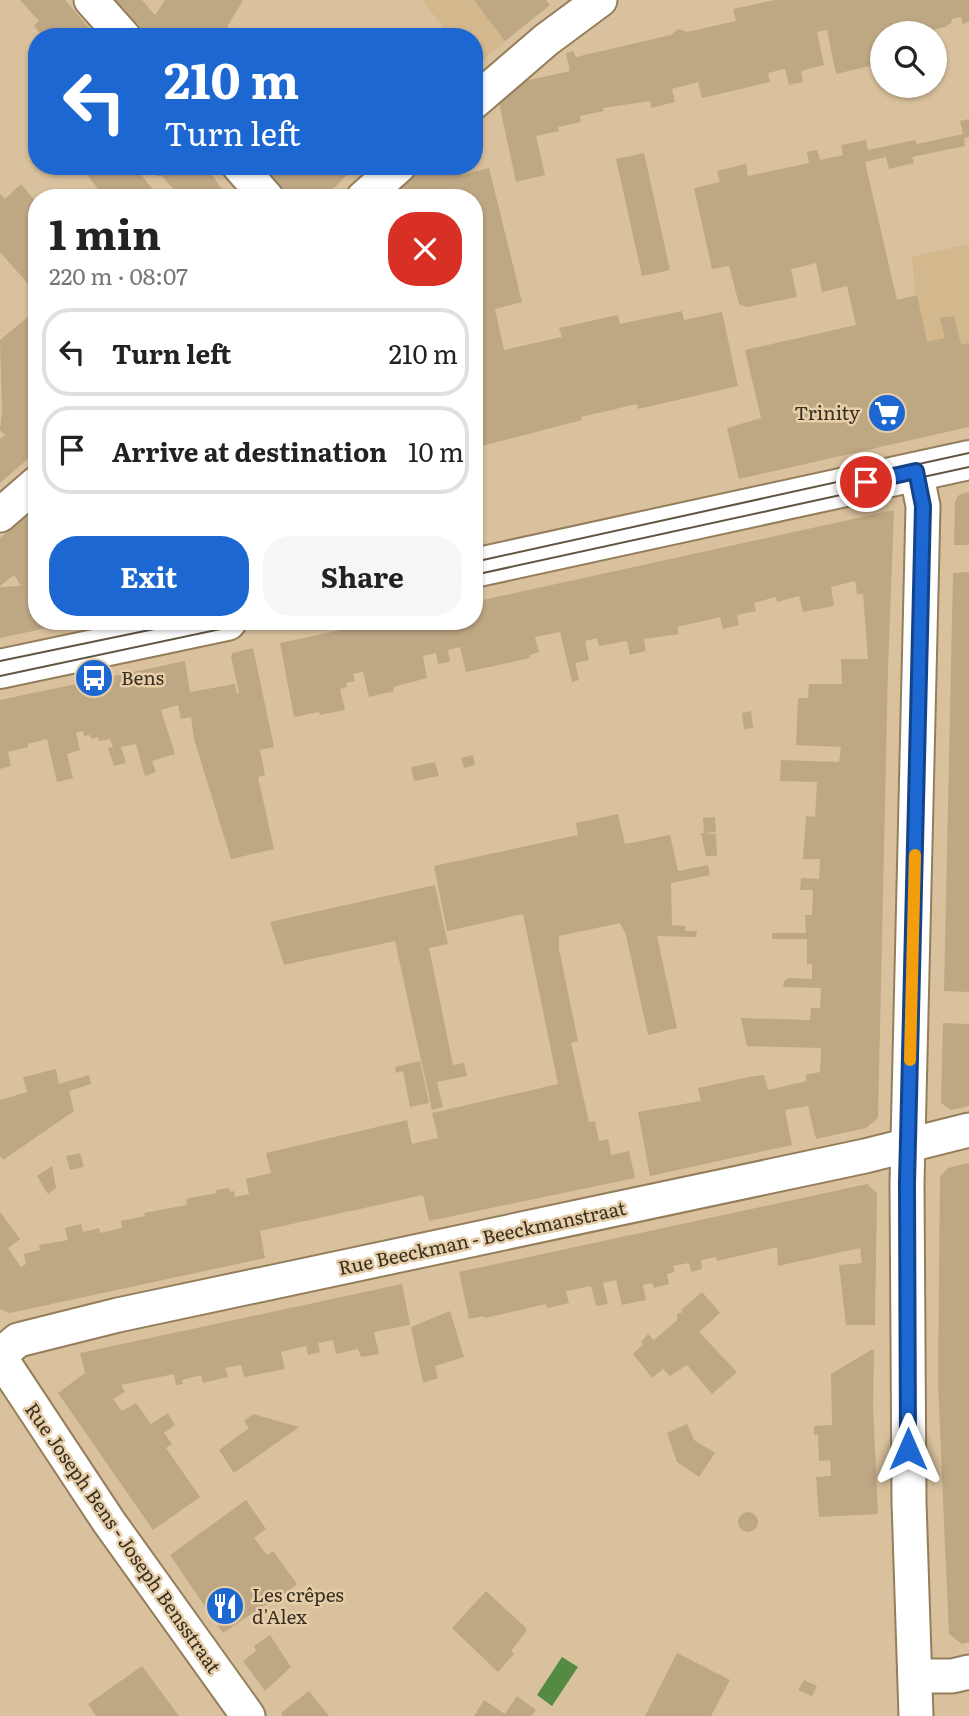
<!DOCTYPE html>
<html lang="en">
<head>
<meta charset="utf-8">
<style>
  body { margin:0; font-family:Literata,serif; background:#f6f6f6; color:#222; height:100vh; display:flex; flex-direction:column; font-size:26px; white-space:nowrap }
  * { box-sizing:border-box; margin:0 }
  p { font-size:23px; color:#767676 }
  .icon { flex:none; width:38px; height:38px; fill:none; stroke:currentColor; stroke-width:2; stroke-linecap:round; stroke-linejoin:round }
  .map { position:relative; flex:1; overflow:hidden }
  .panel { position:absolute; left:28px; top:189px; width:455px; height:441px; display:flex; flex-direction:column; background:#fff; border-radius:28px; box-shadow:0 2px 5px #0004 }
  .panel>* { flex:none }
  .banner { position:absolute; left:28px; top:28px; width:455px; height:147px; border-radius:28px; box-shadow:0 2px 5px #0004; background:#1d67d2; color:#fff; overflow:hidden }
  .controls { position:absolute; left:870px; top:21px; display:grid; gap:14px }
  .controls a { display:grid; place-items:center; width:77px; height:77px; border-radius:50%; background:#fff; box-shadow:0 2px 5px #0004; font-size:35px }
  .pin { position:absolute; display:grid; place-items:center; width:60px; height:60px; color:#fff; margin:-30px; border:4px solid #fff; border-radius:50%; box-shadow:0 2px 7px #0007 }
  .me { position:absolute; width:77px; margin:-38px; rotate:0deg; stroke-linejoin:round; filter:drop-shadow(0 0 5px #0008) }
  .turn { display:flex; align-items:center; gap:24px; height:147px; padding:0 21px; font-size:32px }
  .turn .icon { width:91px; height:91px; stroke-width:2.5 }
  .turn b { display:block; font-size:49px; line-height:60px }
  .round { display:grid; place-items:center; flex:none; width:74px; height:74px; border-radius:28px; background:#f6f6f6 }
  .head { display:flex; align-items:center; justify-content:space-between; height:119px; padding:0 21px }
  h1 { font-size:42px; font-weight:700; line-height:52px }
  .button { display:flex; gap:14px; margin-top:auto; padding:14px 21px }
  .button a { flex:1; height:80px; border-radius:28px; background:#1d67d2; color:#fff; font-size:28px; font-weight:700; line-height:80px; text-align:center }
  .button a+a { background:#f6f6f6; color:#222 }
  ul { padding:0; list-style:none }
  li { display:flex; align-items:center; gap:21px; height:88px; margin:0 14px 10px; padding:0 7px; border:4px solid #e0e0e0; border-radius:28px }
  li div { flex:1 }
  li b { display:block; font-size:26px }
  li em { font-style:normal }
  .map>svg:first-child { display:block }
  .built { fill:#d3b78d }
  .water { fill:#548a43 }
  .building { fill:#bea783 }
  .lines { fill:none; stroke-linecap:round; stroke-linejoin:round }
  .minor-casing { stroke:#947e5b; stroke-width:37 }
  .secondary-casing { stroke:#947e5b; stroke-width:42 }
  .minor { stroke:#fff; stroke-width:33 }
  .secondary { stroke:#fff; stroke-width:38 }
  .tram { stroke:#615440; stroke-width:2 }
  .route-casing { stroke:#134388; stroke-width:18 }
  .route { stroke:#1d67d2; stroke-width:12 }
  .slow { stroke:#f59e0b; stroke-width:12 }
  .labels { text-anchor:middle; stroke-width:5; stroke-linejoin:round; paint-order:stroke }
  .poi-label { font-size:19px; fill:#382f20; stroke:#e6cea9; text-anchor:start }
  .street-label { font-size:19px; fill:#382f20; stroke:#e6cea9 }
</style>
</head>
<body>
<div class="map">
<svg width="969" height="1716" viewBox="0 0 969 1716">
  <rect width="100%" height="100%" fill="#d9c19d"/>
  <path class="built" d="M422 0H546L550 5 474 67V37H451Z
    M969 244V420L928 433 912 257Z"/>
  <path class="water" d="M562 1657 578 1667 552 1706 537 1695Z"/>
  <path class="building" d="M20 0H65L97 37H51L45 30 41 34 34 26 39 21Z
    M104 0H142L155 15 165 0H243L227 27 242 37H137Z
    M474 0H546L550 5 505 41Z
    M775 0H969V22L963 24 961 17 952 19 951 23 945 27 929 31 930 33H882V69L875 70 874 65 836 74 827 30 817 32 824 65 801 71 803 82 789 85 785 69 768 73 770 82 702 98 698 82 672 89 675 102 651 108 650 101 603 108 604 111 580 116 581 122 558 127 559 131 536 136 545 175 516 182 499 103 524 81 570 71 566 53 573 51 576 57 671 35 678 29 687 32 736 21 733 9Z
    M969 119V137L964 138 965 146 912 157 914 163 889 169 886 157 865 162 897 300 917 295 927 342 945 338 940 318 954 316 961 345 969 343V427L739 479 727 428 761 418 745 350 856 325 847 286 822 292 816 263 791 269 797 297 747 307 739 304 729 266 712 269 694 188 720 182 717 171 746 164 748 176 809 163 807 152 817 150 820 160 843 155 841 145 866 140 868 150 915 140 917 144 963 134 960 121Z
    M644 153 670 270 642 276 616 159Z
    M92 166H134L154 191 147 198H105L85 172Z
    M150 166H206L228 198H181L161 175 158 177Z
    M253 166H356L324 198H276Z
    M425 166H461L463 175 489 168 522 302 495 309 504 350 562 337 559 328 618 315 620 324 682 311 684 320 722 312 738 386 638 409 637 404 581 417 582 420 474 448V198H398L396 191Z
    M21 184 37 203V294L0 252V194L5 199Z
    M29 316 37 325V451L0 483V439L5 435 0 430 2 411 0 340Z
    M969 492V545H954L955 502 959 495Z
    M37 506V621L75 622 0 638V587L21 586 14 575 0 586V538Z
    M894 510 888 668 878 1118 866 1128 816 1139 808 1106 785 1110 792 1145 650 1176 638 1112 701 1101 698 1088 754 1076 764 1075 768 1090 807 1081 805 1075 820 1072 821 1048 747 1046 741 1018 810 1020 811 1008H820L821 988 783 987 784 982 788 978 812 979V964H807V939H772V933H806L805 915H812L813 890H800L801 878 819 879 820 859H803L806 816 815 817 817 782 780 781 781 760 839 762 841 747 796 745 798 698H808L809 684H842L841 659H868L863 594H857L855 581 831 587 834 606 803 612 799 596 777 602 776 597 754 603 756 611 737 615 739 625 723 629 720 617 677 627 679 634 644 639 646 651 630 655 627 641 599 646 597 638 585 641 589 660 575 663 579 680 572 682 560 632 535 637 539 652 529 655 530 658 466 672 460 647 448 650 450 662 438 664 436 653 423 656 427 678 393 687 394 691 369 697 363 672 353 674 355 681 346 683 347 687 340 689 345 710 320 715 319 712 294 717 280 643 384 621H474V602Z
    M969 572V992L944 991 953 573Z
    M253 648 274 747 260 750 265 775 258 777 274 849 231 859 194 739 191 717 181 719 178 705 161 710 175 754 152 761 156 772 145 776 136 744 121 747 126 763 114 766 108 748 113 747 110 739 99 741 98 737 91 739 90 735 84 736 83 731 76 733 80 750 67 754 73 778 57 782 47 739 28 744V747L8 752 11 766 0 769V700L185 661 190 692 235 684 237 694 239 693 231 656 233 653Z
    M751 711 753 728 744 729 742 713Z
    M473 755 475 765 464 768 461 758Z
    M435 762 439 776 414 781 411 767Z
    M618 814 625 844 670 835 678 871 708 865 710 875 671 883 672 925 686 926 685 931H697L696 937 657 936 677 1028 648 1035 626 935 620 923 559 936V949L578 1041 571 1043 589 1122 595 1121 599 1141 608 1139 611 1155 629 1151 635 1178 429 1221 423 1195 260 1231 265 1258 10 1313 0 1309V1212L20 1239 8 1248 21 1267 26 1264 24 1254 40 1250 39 1245 68 1240 65 1228 81 1224 83 1232 99 1228 100 1233 122 1228 121 1221 145 1216 144 1213 187 1205 186 1199 216 1193V1190L229 1188 230 1192 234 1191 235 1197 249 1194 246 1179 271 1173 266 1153 407 1120 412 1144 438 1138 432 1113 558 1084 523 914 447 931 434 866 578 835 576 823Z
    M715 817 716 832 704 833 716 834 717 856H706L701 833H704L703 818Z
    M435 885 448 944 429 948 453 1065 464 1063 467 1076 437 1082 443 1107 432 1110 395 941 284 965 270 922Z
    M943 1023 969 1024V1106L951 1110 941 1103Z
    M420 1061 429 1103 410 1107 403 1071 396 1073 395 1067Z
    M56 1069 59 1084 89 1075 91 1084 69 1091 74 1111 3 1160 0 1156V1100L27 1092 23 1077Z
    M80 1153 84 1167 70 1170 66 1156Z
    M969 1163V1642L962 1644 949 1634 945 1545 938 1383 940 1177 948 1168Z
    M52 1166 56 1188 48 1194 37 1176Z
    M867 1184 877 1193 875 1325H846L839 1265 862 1263 860 1248 778 1266 777 1247 717 1261 716 1257 701 1260 702 1269 691 1272 689 1263 673 1266 675 1272 667 1274 669 1284 654 1288 652 1283 643 1285 646 1300 622 1305 616 1280 603 1283 608 1304 596 1306 591 1286 566 1291 569 1303 547 1308 546 1304 485 1318 484 1316 469 1319 459 1272Z
    M402 1284 410 1325 374 1332 379 1354 361 1357 358 1349 336 1354 333 1340 318 1343 320 1352 308 1355 306 1346 281 1352 285 1369 244 1377 241 1365 225 1368 228 1377 203 1383 201 1375 182 1380 183 1384 176 1385 174 1374 121 1385 125 1392 113 1399 122 1411 136 1403 151 1424 168 1413 175 1425 164 1433 172 1444 166 1448 200 1497 153 1530 58 1393 85 1373 80 1353Z
    M702 1292 720 1313 699 1332 737 1372 712 1394 687 1365 670 1376 663 1369 652 1378 633 1354 643 1344 641 1342 648 1334 654 1340 677 1320V1314L683 1312 681 1310Z
    M450 1311 464 1357 435 1366 438 1378 423 1383 411 1327Z
    M871 1350H874L873 1407 878 1514 819 1517 816 1477 831 1476 830 1460 819 1461 818 1435H814V1426L832 1425 831 1374Z
    M253 1414 299 1427 234 1473 219 1450 249 1428 244 1421Z
    M687 1424 694 1440 715 1453 699 1477 677 1462 667 1433Z
    M246 1500 266 1529 254 1538 267 1555 273 1551 297 1584 273 1603 271 1601 223 1633 170 1555Z
    M738 1522a10 10 0 1 1 20 0a10 10 0 1 1-20 0Z
    M486 1591 526 1628V1632L511 1651 514 1654 498 1672 452 1628Z
    M270 1635 291 1667 265 1691 243 1661 256 1651 254 1646Z
    M677 1653 730 1680 711 1716H645Z
    M142 1666 179 1716H96L88 1704Z
    M804 1680 817 1686 812 1696 798 1690Z
    M309 1691 329 1716H283L281 1713Z
    M517 1696 536 1710 531 1716H474L484 1700 505 1714Z"/>
  <g class="lines">
    <defs>
      <path id="minor" d="M91 0 124 37
        M474 102 546 40 600 0
        M239 166 267 198
        M363 198 399 166
        M0 515 37 483
        M0 1355 18 1340 118 1315 865 1156 969 1130
        M0 1357 109 1522 248 1716
        M916 1676H952L969 1672
        M916 1716 909 1502 907 1183 923 506 916 471"/>
      <path id="secondary" d="M474 568 969 460
        M0 669 227 621"/>
    </defs>
    <use href="#minor" class="minor-casing"/>
    <use href="#secondary" class="secondary-casing"/>
    <use href="#minor" class="minor"/>
    <use href="#secondary" class="secondary"/>
    <path class="tram" d="M474 562 969 453
      M474 575 969 467
      M0 661 193 621
      M0 676 258 621"/>
  </g>
  <g class="lines">
    <defs>
      <path id="route" d="M866 482 916 471 923 506 907 1183 908 1449"/>
    </defs>
    <use href="#route" class="route-casing"/>
    <use href="#route" class="route"/>
    <path class="slow" d="M910 1060 915 855"/>
  </g>
  <defs>
    <symbol id="supermarket-disc" viewBox="-11 -11 22 22"><circle r="9.5" fill="#1d67d2" stroke="#e6cea9"/><path d="M-6-5.5h2.5l.6 2H6L4.5 2H-2.5L-4.4-4H-6ZM-1.5 3.2a1.3 1.3 0 1 0 .1 0ZM3 3.2a1.3 1.3 0 1 0 .1 0Z" fill="#fff"/></symbol>
    <symbol id="bus-disc" viewBox="-11 -11 22 22"><circle r="9.5" fill="#1d67d2" stroke="#e6cea9"/><path d="M-5-6H5V4H4V6H2V4H-2V6H-4V4H-5ZM-3.5-4V0h7V-4ZM-3.5 1.2v1.5H-2V1.2ZM2 1.2v1.5H3.5V1.2Z" fill="#fff"/></symbol>
    <symbol id="restaurant-disc" viewBox="-11 -11 22 22"><circle r="9.5" fill="#1d67d2" stroke="#e6cea9"/><path d="M-5-6h1v4h1v-4h1v4h1v-4h1v5L-1.5 .5V6h-2V.5L-5-1ZM5-6V6H3V1.5H1.5Q1.5-4 5-6Z" fill="#fff"/></symbol>
  </defs>
  <g fill-rule="evenodd">
    <use href="#supermarket-disc" x="865" y="391" width="44" height="44"/>
    <use href="#bus-disc" x="72" y="656" width="44" height="44"/>
    <use href="#restaurant-disc" x="203" y="1584" width="44" height="44"/>
  </g>
  <g class="labels">
    <g class="poi-label">
      <text x="860" y="420" text-anchor="end">Trinity</text>
      <text x="121" y="685">Bens</text>
      <text x="252" y="1602">Les crêpes<tspan x="252" dy="22">d'Alex</tspan></text>
    </g>
    <g class="street-label">
      <text transform="translate(482 1238) rotate(-12)" y="7">Rue Beeckman - Beeckmanstraat</text>
      <text transform="translate(123 1538) rotate(55)" y="7">Rue Joseph Bens - Joseph Bensstraat</text>
    </g>
  </g>
</svg>
<div class="controls">
<a><svg class="icon" aria-label="search" viewBox="0 0 24 24"><circle cx="10" cy="10" r="6"/><path d="M15 15l6 6"/></svg></a>
</div>
<div class="pin" style="left:866px;top:482px;background:#d93025"><svg class="icon" aria-label="arrive" viewBox="0 0 24 24"><path d="M6 21V4h12l-3 4 3 4H6"/></svg></div>
<svg class="me" style="left:908px;top:1449px" viewBox="-20 -20 40 40"><path d="M0-17L14 15 0 8-14 15z" fill="#1d67d2" stroke="#fff" stroke-width="4"/></svg>
<div class="banner">
<div class="turn"><svg class="icon" aria-label="left" viewBox="0 0 24 24"><path d="M17 20v-9H6M10 6l-5 5 5 5"/></svg><div><b>210 m</b>Turn left</div></div>
</div>
<section class="panel">
<div class="head"><div><h1>1 min</h1><p>220 m · 08:07</p></div><a class="round" style="background:#d93025;color:#fff"><svg class="icon" aria-label="close" viewBox="0 0 24 24"><path d="M6 6l12 12M18 6L6 18"/></svg></a></div>
<ul>
<li><svg class="icon" aria-label="left" viewBox="0 0 24 24"><path d="M17 20v-9H6M10 6l-5 5 5 5"/></svg><div><b>Turn left</b></div><em>210 m</em></li>
<li><svg class="icon" aria-label="arrive" viewBox="0 0 24 24"><path d="M6 21V4h12l-3 4 3 4H6"/></svg><div><b>Arrive at destination</b></div><em>10 m</em></li>
</ul>
<div class="button"><a>Exit</a><a>Share</a></div>
</section>
</div>
</body>
</html>
